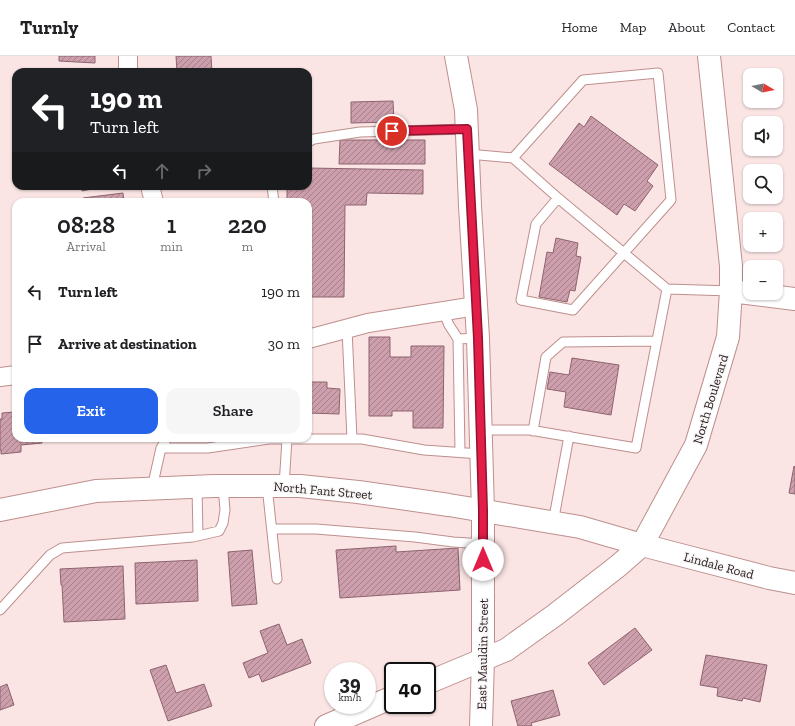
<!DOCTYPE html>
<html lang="en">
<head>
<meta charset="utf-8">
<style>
  body { margin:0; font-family:"Zilla Slab",serif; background:#f6f6f6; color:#202124; height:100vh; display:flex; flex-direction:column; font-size:15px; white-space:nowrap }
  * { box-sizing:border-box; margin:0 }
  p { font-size:13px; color:#757577 }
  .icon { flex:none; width:22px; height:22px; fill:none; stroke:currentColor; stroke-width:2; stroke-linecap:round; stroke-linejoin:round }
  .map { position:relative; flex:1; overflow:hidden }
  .details { position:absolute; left:12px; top:142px; width:300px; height:244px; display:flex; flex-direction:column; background:#fff; border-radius:12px; box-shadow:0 1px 3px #0004 }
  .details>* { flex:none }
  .top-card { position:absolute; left:12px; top:12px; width:300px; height:122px; border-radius:12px; box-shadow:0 1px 3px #0004; background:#202124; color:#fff; overflow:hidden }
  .needle { width:26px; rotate:100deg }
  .tools { position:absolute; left:743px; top:12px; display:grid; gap:8px }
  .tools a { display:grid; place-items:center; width:40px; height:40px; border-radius:8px; background:#fff; box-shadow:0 1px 3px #0004; font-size:20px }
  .speed { position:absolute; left:324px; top:606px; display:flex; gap:8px; font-size:20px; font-weight:700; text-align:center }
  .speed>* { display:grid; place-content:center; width:52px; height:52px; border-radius:50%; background:#fff; box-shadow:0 1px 3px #0004; line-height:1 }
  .speed small { font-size:10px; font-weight:400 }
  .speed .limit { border:2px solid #111; border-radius:6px; background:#fff; color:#111 }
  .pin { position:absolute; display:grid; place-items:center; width:34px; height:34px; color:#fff; margin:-17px; border:2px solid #fff; border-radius:50%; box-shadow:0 1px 4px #0007 }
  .me { position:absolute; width:44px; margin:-22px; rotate:0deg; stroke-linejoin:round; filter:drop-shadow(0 0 3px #0008) }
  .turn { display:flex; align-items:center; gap:14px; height:84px; padding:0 12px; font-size:18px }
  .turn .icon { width:52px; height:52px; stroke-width:2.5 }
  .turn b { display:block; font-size:28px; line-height:34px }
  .lanes { display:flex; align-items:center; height:38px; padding:0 12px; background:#0003; justify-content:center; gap:20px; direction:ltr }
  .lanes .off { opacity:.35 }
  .eta { display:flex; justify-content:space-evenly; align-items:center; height:68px; text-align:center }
  .eta b { font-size:24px; font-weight:600; line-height:28px }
  .action { display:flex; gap:8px; margin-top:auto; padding:8px 12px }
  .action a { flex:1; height:46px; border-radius:12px; background:#2563eb; color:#fff; font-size:16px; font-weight:600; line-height:46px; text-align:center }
  .action a+a { background:#f6f6f6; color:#202124 }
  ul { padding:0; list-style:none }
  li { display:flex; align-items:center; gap:12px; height:52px; padding:0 12px }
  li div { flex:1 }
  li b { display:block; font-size:15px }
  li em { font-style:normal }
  header { display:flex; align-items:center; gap:24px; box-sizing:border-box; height:56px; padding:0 20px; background:#fff; border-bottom:1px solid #e0e0e0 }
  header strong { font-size:19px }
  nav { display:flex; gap:22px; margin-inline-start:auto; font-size:14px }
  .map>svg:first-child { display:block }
  .building { fill:url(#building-hatch); stroke:#8d636f }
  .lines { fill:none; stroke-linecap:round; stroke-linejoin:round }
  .lane-casing { stroke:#be8f8d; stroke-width:11 }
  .street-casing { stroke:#be8f8d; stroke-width:20 }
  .secondary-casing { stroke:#be8f8d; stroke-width:24 }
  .lane { stroke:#fff; stroke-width:9 }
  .street { stroke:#fff; stroke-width:18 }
  .secondary { stroke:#fff; stroke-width:22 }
  .route-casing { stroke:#92132f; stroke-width:10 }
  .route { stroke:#e11d48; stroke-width:7 }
  .labels { text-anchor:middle; stroke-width:3; stroke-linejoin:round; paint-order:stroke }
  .street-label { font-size:13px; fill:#291818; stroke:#f7f7f7 }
</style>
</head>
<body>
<header>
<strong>Turnly</strong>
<nav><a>Home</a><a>Map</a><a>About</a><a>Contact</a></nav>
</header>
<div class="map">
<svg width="795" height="670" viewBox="0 0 795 670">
  <defs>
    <pattern id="building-hatch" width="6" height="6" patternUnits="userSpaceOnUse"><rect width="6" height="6" fill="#cd9fac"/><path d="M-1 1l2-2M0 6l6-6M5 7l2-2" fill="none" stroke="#a6818b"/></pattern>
  </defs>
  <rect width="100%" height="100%" fill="#fae5e4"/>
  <path class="building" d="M59 0H95V7L59 5Z
    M176 0H211L212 16H177Z
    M393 45 394 66 351 67V46Z
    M591 60 658 109 647 125 653 130 635 155 624 148 617 159 549 108 579 67 584 71Z
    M340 84H425V108H339Z
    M308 112 423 114V138L367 137 366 149H345L344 241H308V146H287V130H308Z
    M81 130H108L82 135Z
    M123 137 124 146H83V142Z
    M556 182 578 187 576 200 581 201 575 235 570 234 567 246 539 241 547 196 553 197Z
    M369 281H390V301H411V290H444L443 372H413V355H392V360H369Z
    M572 302 619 309 611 359 564 351 566 336 547 333 550 316 569 319Z
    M308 326H327V332L340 333 339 358 308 357Z
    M14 356V360H16V382H42V387L21 389V396L1 398V394H0V363H2V357Z
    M794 410 795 411V438L789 437Z
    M396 490V496L458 492 460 534 340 542 336 494Z
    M252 494 257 548 232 550 228 496Z
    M197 504 198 545 136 548 135 507Z
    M123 510 125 563 64 566 62 529H61L60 513Z
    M279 568 287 589 302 583 311 607 262 626 259 618 249 622 243 607 268 597 260 575Z
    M635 572 652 594 604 629 588 607Z
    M706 599 767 609 760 646 743 642 742 645 717 640 718 632 700 629Z
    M166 609 176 637 204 628 212 650 168 665 150 614Z
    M7 628 14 649 0 654V631Z
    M553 634 560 659 531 667 532 670H518L511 645Z"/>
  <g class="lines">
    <defs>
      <path id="lane" d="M308 86 314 83 360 76 467 73
        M468 98 513 102 583 24 658 17 671 144 573 254 521 244 536 168 558 142
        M513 102 558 142 667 233 731 235
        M272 130 274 146
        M443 255 449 269 458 283
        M347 273 352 383
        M480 374H530L636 392 667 233
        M533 375 546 301 563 286 657 285
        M167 382 161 392H208L269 383H362L424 394 481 398
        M460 396 458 283 478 282
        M267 430 277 523
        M284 430 287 383
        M197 431 198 480
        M152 432 161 392
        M553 467 569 380
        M272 473H316L415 481 453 486 483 488
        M0 554 50 499 62 492 193 481 219 475 223 467 225 454 223 430"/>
      <path id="street" d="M128 16V0
        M150 130 154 146
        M308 283 368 267 476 250
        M0 321 16 319"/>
      <path id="secondary" d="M456 0 466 54 470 150 478 282 483 455V603L481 670
        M731 235 795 243
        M0 454 96 435 214 430H300L358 436 449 449 580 471 642 489 769 522 795 527
        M427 627 506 594 555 559 618 510 642 489 696 389 728 281 731 235V210L709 0
        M326 670 393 641"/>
    </defs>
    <use href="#lane" class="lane-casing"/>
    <use href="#street" class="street-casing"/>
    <use href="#secondary" class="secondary-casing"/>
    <use href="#lane" class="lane"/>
    <use href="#street" class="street"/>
    <use href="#secondary" class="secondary"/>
  </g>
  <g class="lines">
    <defs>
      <path id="route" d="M392 75 467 73 478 282 483 455V504"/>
    </defs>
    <use href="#route" class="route-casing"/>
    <use href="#route" class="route"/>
  </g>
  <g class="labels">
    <g class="street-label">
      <text transform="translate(710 343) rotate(-73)" y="5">North Boulevard</text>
      <text transform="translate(323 434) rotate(5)" y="5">North Fant Street</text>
      <text transform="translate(719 509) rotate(15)" y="5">Lindale Road</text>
      <text transform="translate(482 598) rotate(-89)" y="5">East Mauldin Street</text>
    </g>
  </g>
</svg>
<div class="tools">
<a><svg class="needle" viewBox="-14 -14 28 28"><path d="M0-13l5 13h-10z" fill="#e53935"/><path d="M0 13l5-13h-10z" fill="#757577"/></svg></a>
<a><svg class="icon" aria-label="sound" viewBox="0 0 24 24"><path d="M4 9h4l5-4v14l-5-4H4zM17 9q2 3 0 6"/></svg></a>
<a><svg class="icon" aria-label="search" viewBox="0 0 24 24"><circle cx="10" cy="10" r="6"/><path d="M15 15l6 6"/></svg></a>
<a>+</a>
<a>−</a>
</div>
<div class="speed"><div>39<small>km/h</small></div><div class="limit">40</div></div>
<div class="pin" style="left:392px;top:75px;background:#d93025"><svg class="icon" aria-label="arrive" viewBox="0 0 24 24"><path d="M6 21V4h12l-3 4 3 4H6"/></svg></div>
<svg class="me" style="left:483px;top:504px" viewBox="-20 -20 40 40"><circle r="19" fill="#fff"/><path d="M0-13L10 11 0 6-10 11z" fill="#e11d48"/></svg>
<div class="top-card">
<div class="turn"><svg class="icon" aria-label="left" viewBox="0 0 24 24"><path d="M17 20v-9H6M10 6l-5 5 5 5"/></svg><div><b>190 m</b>Turn left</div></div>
<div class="lanes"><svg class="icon" aria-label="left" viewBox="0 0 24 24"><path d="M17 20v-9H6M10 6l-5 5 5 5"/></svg><svg class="icon off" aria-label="ahead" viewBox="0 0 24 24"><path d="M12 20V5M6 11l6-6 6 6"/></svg><svg class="icon off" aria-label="right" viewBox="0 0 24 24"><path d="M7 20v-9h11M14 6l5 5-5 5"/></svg></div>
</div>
<section class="details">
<div class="eta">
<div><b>08:28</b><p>Arrival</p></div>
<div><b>1</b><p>min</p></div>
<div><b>220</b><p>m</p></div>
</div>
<ul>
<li><svg class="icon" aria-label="left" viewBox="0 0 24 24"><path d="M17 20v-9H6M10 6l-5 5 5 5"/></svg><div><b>Turn left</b></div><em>190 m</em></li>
<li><svg class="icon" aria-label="arrive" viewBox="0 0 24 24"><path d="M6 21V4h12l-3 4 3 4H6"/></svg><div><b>Arrive at destination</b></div><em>30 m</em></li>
</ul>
<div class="action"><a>Exit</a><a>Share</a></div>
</section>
</div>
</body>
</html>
